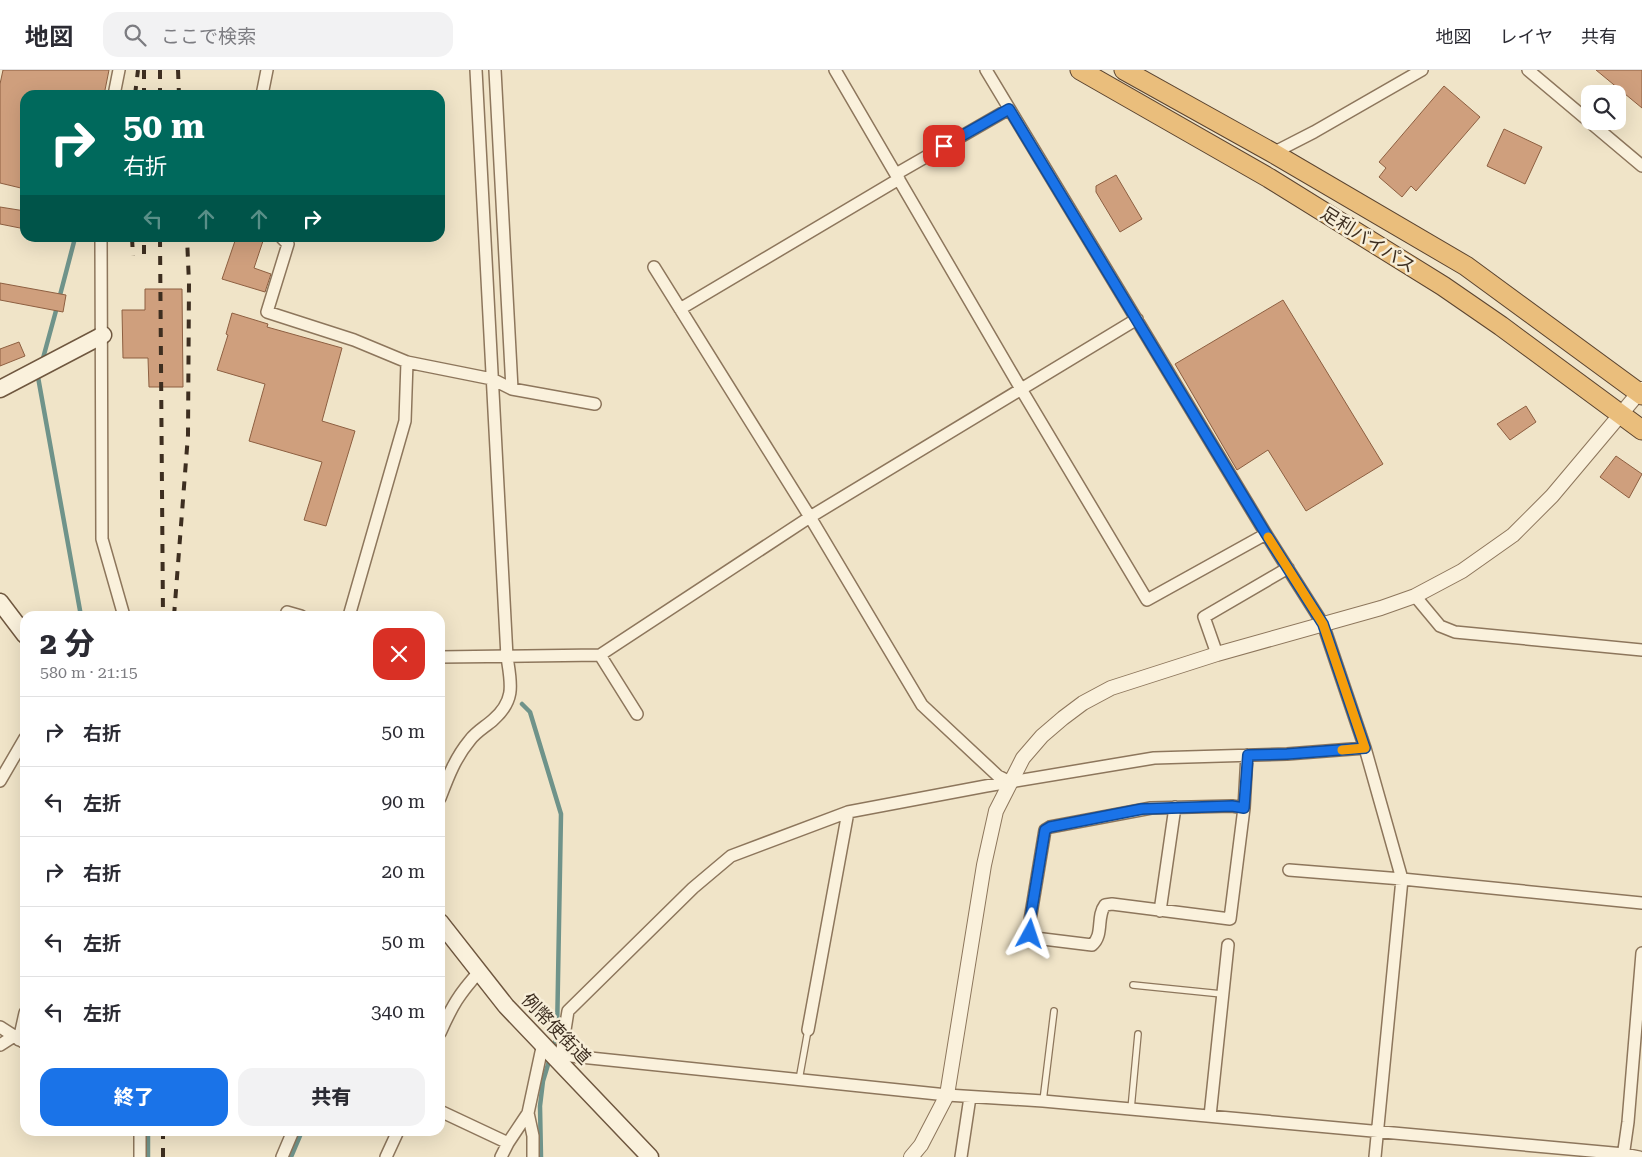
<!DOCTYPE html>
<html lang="ja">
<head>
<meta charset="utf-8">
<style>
  body { margin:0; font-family:"Roboto Serif","Noto Sans JP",serif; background:#f2f2f3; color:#2b2b33; height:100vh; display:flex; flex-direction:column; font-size:19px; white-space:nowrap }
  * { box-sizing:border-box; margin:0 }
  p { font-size:16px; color:#7c7c81 }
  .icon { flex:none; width:28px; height:28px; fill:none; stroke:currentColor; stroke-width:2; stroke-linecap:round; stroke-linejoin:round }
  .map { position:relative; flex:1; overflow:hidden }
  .sheet { position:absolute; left:20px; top:541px; width:425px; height:525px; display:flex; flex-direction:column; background:#fff; border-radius:15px; box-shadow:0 5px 20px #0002 }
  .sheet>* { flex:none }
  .guide { position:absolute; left:20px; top:20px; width:425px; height:152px; border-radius:15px; box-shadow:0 5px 20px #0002; background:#00695c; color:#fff; overflow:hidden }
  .fabs { position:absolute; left:1581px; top:15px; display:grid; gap:10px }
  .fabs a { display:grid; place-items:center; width:45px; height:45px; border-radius:10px; background:#fff; box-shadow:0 5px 20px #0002; font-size:25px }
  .pin { position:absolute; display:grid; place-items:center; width:42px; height:42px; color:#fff; margin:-21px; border-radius:10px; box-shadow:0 2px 8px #0006 }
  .me { position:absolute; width:55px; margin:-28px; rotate:5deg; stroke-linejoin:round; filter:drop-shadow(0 0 4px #0008) }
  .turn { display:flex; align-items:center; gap:18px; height:105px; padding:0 20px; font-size:22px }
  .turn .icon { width:65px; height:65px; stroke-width:2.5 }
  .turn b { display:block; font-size:35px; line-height:42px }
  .lanes { display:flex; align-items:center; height:48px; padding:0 20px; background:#0003; justify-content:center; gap:25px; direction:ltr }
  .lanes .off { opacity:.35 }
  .round { display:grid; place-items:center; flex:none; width:52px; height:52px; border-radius:15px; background:#f2f2f3 }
  .summary { display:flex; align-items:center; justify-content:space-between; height:85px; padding:0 20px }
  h1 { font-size:30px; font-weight:800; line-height:38px }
  .action { display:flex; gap:10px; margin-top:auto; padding:10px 20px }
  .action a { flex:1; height:58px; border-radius:15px; background:#1a73e8; color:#fff; font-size:20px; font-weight:800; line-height:58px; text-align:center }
  .action a+a { background:#f2f2f3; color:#2b2b33 }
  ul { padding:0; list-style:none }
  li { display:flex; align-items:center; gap:15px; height:70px; padding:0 20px; border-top:1px solid #e1e1e2 }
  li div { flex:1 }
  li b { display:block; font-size:19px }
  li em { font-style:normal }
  header { display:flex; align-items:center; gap:30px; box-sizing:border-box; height:70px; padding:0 25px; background:#fff; border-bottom:1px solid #e1e1e2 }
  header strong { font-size:24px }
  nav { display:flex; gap:28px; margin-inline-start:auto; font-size:18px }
  .search { width:350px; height:45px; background:#f2f2f3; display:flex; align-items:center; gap:12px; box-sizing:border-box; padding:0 18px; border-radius:15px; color:#7c7c81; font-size:19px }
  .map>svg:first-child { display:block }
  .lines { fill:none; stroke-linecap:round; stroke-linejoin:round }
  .stream { stroke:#6f938a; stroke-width:4.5 }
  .building { fill:#cf9f7d; stroke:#8d5f41 }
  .service-casing { stroke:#8d765c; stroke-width:8 }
  .minor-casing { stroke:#8d765c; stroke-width:14 }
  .tertiary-casing { stroke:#8d765c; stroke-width:16 }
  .secondary-casing { stroke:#6f573f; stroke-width:19 }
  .trunk-casing { stroke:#5b4430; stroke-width:21 }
  .service { stroke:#faf1dc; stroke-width:5.5 }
  .minor { stroke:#faf1dc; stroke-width:11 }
  .tertiary { stroke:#faf1dc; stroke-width:14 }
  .secondary { stroke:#faf1dc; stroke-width:16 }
  .trunk { stroke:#eabe7c; stroke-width:19 }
  .rail { stroke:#3d2e20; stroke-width:4; stroke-dasharray:9 9; stroke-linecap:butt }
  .route-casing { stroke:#114b97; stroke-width:12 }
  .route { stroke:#1a73e8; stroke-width:9 }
  .slow { stroke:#f59e0b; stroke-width:9 }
  .labels { text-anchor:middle; stroke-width:5; stroke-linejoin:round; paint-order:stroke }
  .street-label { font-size:18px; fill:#3d2e20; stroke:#f7eed8 }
</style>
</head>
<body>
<header>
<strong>地図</strong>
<div class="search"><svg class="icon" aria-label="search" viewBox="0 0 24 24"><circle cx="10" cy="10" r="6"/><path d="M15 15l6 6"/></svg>ここで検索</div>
<nav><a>地図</a><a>レイヤ</a><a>共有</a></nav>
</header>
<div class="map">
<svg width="1642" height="1087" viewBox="0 0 1642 1087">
  <rect width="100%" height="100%" fill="#f0e4c8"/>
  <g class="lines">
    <path class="stream" d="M59 229 75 168
      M42 292 57 237
      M39 304 38 307 81 546
      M522 634 530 642 561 744 557 965 553 979
      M148 1061V1087
      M291 1087 302 1061
      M541 1087 540 1036 543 1011 550 988"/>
  </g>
  <path class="building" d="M3 0H109L104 25H25V119L0 113V14Z
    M1596 0H1642V38Z
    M1444 16 1480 47 1416 121 1411 116 1402 127 1379 107 1386 98 1379 92Z
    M1504 59 1542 77 1525 114 1487 96Z
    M1116 105 1142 149 1120 162 1096 122V116Z
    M0 137 25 141V159L0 154Z
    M236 168H264L254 198 271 204 265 222 222 209Z
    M0 213 66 225 63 242 0 230Z
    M145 219H182L183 317H149L148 288H123L122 240H145Z
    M1283 230 1383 394 1306 441 1268 380 1237 400 1175 294Z
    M232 243 268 254 267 257 342 278 322 351 355 361 326 456 304 450 322 392 249 371 265 314 217 300 228 265 226 264Z
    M19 272 25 286 0 296V279Z
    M1526 336 1536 352 1510 370 1497 354Z
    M1616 386 1642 404 1629 428 1600 407Z"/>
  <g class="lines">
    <defs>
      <path id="service" d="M1133 915 1222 924
        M799 1010 808 960
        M1043 1031 1054 941
        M1131 1039 1138 964"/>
      <path id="minor" d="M495 0 512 319
        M835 0 1021 319 1147 530 1266 464
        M986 0 1266 464 1323 554 1365 678 1402 809 1375 1087
        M1528 0 1642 96
        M114 25 119 0
        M262 25 267 0
        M1273 83 1314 62 1422 0
        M896 104 1009 39
        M101 168 102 469 124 546
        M282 168 288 174 267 242 354 270 407 292 492 309 512 319 595 334
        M654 197 810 447 922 635 998 706 1010 712
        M680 239 899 109
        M1415 526 1440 556 1455 562 1642 580
        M287 542 301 546
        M349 546 405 351 407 292
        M1217 584 1204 547 1288 498
        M600 585 637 644
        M440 587 600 585 810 447 1137 249
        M0 711 25 668
        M440 728C448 707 455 688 470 670 476 662 485 657 493 650 516 630 511 613 507 587L476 0
        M1244 738 1232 736 1151 738 1050 757 1045 760 1030 850V864L1035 868 1092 875C1104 865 1096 847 1105 835L1112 834 1230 849 1244 738 1247 685
        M1289 800 1402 809 1642 833
        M1160 841 1175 737
        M0 957 25 973
        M808 960 848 742
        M440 963C452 936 459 924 479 902
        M19 970 25 943
        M0 975 14 966
        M555 984 561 985 568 941 693 818 731 786 848 742 986 716 1154 688 1287 684 1365 678
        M561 985 947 1025 1043 1031 1624 1084 1639 1087
        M440 1041 508 1073
        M528 1043 533 1066V1087
        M1210 1046 1228 875
        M140 1061V1087
        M282 1087 293 1061
        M386 1087 398 1061
        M501 1087 508 1073 528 1043 543 973
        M961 1087 970 1027
        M1623 1087 1628 1052 1642 883"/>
      <path id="tertiary" d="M911 1087 921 1075 947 1025 984 795 996 741 1023 688 1042 666 1063 648 1083 633 1111 618 1217 584 1381 538 1415 526 1462 501 1513 465 1552 426 1642 319"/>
      <path id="secondary" d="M0 319 103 265
        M0 532 25 565
        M440 852 506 936 650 1087"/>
      <path id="trunk" d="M1080 0 1269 108 1443 216 1501 256 1642 360
        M1124 0 1273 83 1466 196 1642 325"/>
    </defs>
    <use href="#service" class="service-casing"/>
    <use href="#minor" class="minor-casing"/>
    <use href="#tertiary" class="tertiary-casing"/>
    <use href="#secondary" class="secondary-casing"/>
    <use href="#trunk" class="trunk-casing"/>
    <use href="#service" class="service"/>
    <use href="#minor" class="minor"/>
    <use href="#tertiary" class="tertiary"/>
    <use href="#secondary" class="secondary"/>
    <use href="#trunk" class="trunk"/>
    <path class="rail" d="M144 0V25
      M160 0V25
      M178 0 179 25
      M135 25 138 0
      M132 168 133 186
      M160 168 163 546
      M144 184V168
      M174 546 188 365 189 213 187 168
      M163 1087V1061"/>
  </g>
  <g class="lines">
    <defs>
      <path id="route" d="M944 76 1009 39 1266 464 1323 554 1365 678 1287 684 1248 685 1244 738 1232 736 1142 739 1050 757 1045 760 1030 850V864"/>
    </defs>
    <use href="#route" class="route-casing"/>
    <use href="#route" class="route"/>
    <path class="slow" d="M1268 467 1323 554 1365 678 1342 680"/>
  </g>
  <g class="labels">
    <g class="street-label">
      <text transform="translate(1368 170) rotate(32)" y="6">足利バイパス</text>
      <text transform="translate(556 959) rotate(46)" y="6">例幣使街道</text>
    </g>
  </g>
</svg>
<div class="fabs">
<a><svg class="icon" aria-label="search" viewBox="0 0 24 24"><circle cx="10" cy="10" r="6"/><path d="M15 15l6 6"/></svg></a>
</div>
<div class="pin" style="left:944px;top:76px;background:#d93025"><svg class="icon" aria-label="arrive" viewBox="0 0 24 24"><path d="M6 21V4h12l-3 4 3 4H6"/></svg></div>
<svg class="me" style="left:1030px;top:864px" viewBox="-20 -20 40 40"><path d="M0-17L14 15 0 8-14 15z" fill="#1a73e8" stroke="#fff" stroke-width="4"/></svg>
<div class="guide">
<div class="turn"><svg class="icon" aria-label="right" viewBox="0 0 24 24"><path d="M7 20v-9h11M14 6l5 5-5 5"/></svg><div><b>50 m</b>右折</div></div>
<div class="lanes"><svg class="icon off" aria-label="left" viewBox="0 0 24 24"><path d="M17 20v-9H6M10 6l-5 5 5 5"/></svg><svg class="icon off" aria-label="ahead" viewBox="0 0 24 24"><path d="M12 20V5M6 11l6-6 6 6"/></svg><svg class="icon off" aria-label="ahead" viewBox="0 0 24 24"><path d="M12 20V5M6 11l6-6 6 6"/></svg><svg class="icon" aria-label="right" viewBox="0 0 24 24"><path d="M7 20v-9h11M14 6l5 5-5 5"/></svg></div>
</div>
<section class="sheet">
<div class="summary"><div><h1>2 分</h1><p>580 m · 21:15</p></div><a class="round" style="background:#d93025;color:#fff"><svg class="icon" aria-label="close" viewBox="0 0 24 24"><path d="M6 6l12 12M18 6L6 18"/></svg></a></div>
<ul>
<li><svg class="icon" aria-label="right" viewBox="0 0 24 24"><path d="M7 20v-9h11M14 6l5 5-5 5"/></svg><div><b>右折</b></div><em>50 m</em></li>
<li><svg class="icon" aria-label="left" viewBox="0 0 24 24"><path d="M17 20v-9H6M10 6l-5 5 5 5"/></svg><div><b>左折</b></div><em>90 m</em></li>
<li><svg class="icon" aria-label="right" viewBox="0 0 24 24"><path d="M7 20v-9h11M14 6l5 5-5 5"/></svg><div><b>右折</b></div><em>20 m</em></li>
<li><svg class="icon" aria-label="left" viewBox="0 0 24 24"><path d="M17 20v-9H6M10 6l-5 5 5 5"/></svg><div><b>左折</b></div><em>50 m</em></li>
<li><svg class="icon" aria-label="left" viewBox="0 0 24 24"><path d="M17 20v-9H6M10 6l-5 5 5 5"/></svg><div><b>左折</b></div><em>340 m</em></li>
</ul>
<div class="action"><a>終了</a><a>共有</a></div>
</section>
</div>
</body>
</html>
